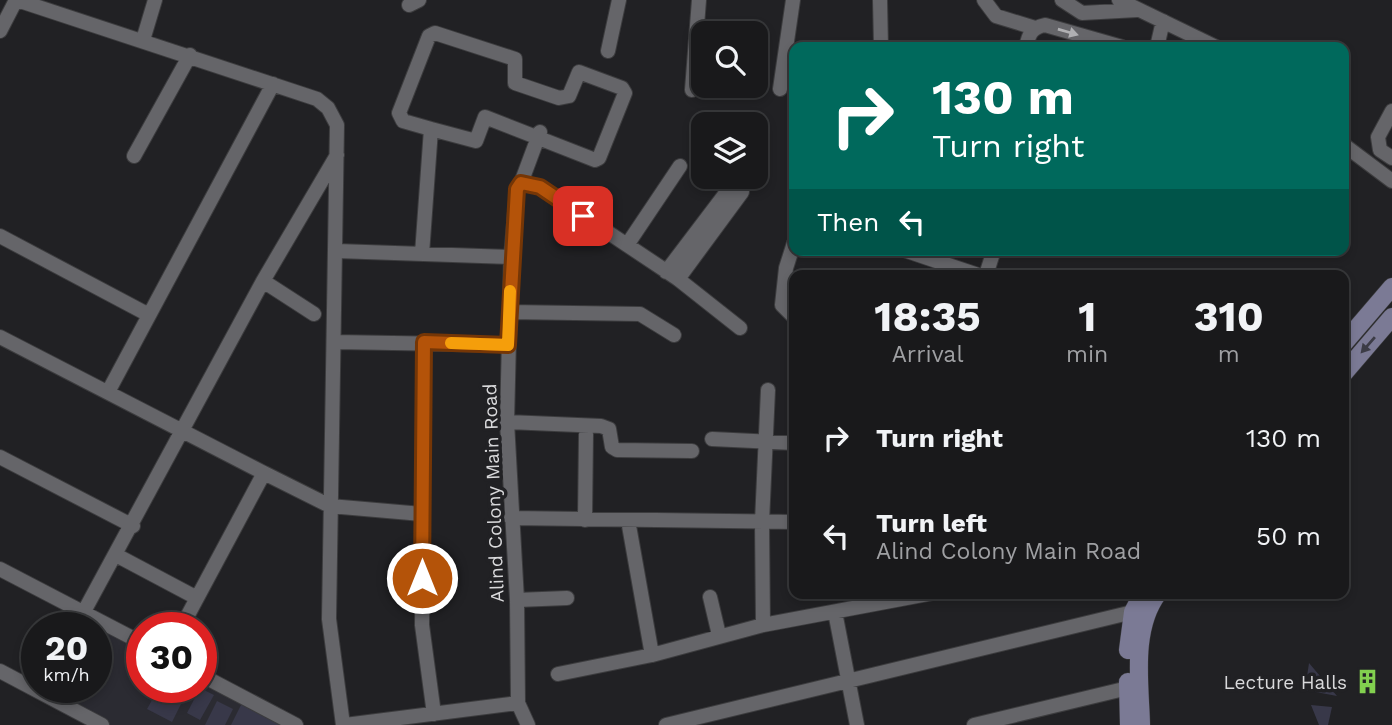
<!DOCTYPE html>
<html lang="en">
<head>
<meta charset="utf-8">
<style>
  body { margin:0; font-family:"Work Sans",sans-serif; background:#262628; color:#f1f3f6; height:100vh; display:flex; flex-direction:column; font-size:26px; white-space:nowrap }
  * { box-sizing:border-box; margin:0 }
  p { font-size:23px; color:#9fa0a3 }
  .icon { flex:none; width:38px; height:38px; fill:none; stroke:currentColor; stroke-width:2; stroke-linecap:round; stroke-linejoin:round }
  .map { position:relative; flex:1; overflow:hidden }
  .drawer { position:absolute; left:789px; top:270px; width:560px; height:329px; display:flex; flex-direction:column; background:#19191b; border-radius:14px; box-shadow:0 4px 10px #0003,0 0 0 2px #37383a }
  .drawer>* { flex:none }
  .hud { position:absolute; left:789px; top:42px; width:560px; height:214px; border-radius:14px; box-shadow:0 4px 10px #0003,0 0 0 2px #37383a; background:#00695c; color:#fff; overflow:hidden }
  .fabs { position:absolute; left:691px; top:21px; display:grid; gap:14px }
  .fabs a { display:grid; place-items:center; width:77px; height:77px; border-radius:14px; background:#19191b; box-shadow:0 4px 10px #0003,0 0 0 2px #37383a; font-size:35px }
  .speed { position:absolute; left:21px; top:612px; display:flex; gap:14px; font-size:35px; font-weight:700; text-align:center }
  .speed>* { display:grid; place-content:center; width:91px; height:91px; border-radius:50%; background:#19191b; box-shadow:0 4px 10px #0003,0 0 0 2px #37383a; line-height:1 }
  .speed small { font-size:18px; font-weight:400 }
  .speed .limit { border:10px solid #d22; background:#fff; color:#111 }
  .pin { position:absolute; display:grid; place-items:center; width:60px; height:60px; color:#fff; margin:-30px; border-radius:14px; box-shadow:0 4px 10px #0006 }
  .me { position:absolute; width:77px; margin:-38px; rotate:0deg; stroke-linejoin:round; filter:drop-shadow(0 0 5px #0008) }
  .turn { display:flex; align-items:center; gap:24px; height:147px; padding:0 28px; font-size:32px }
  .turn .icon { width:91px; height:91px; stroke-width:2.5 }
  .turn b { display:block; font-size:49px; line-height:60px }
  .then { display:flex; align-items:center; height:66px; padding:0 28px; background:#0003; gap:14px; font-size:26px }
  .eta { display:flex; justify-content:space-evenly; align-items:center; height:119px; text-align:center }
  .eta b { font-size:42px; font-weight:700; line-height:49px }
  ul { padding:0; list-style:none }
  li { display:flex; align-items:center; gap:21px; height:98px; padding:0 28px }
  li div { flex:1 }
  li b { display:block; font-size:26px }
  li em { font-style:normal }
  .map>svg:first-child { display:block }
  .built { fill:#2b2b32 }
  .green { fill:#383849 }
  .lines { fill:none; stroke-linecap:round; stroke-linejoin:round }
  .street-casing { stroke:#3c3c3e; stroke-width:16 }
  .secondary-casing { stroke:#3c3c3e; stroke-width:19 }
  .street { stroke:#656569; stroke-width:14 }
  .secondary { stroke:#7b7a95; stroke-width:18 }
  .oneway { fill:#b0b0b3 }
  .oneway2 { fill:#3c3c46 }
  .route-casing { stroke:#753606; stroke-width:18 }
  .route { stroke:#b45309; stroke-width:12 }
  .slow { stroke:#f59e0b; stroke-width:12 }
  .labels { text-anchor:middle; stroke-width:7; stroke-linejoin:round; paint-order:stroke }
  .street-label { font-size:19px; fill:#d9d9db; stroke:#212124 }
  .poi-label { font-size:19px; fill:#d9d9db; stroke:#212124; text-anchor:end }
</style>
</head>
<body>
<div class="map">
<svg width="1392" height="725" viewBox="0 0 1392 725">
  <rect width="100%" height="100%" fill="#212124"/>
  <path class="built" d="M84 611 142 643V688H201V675L296 725H102L44 688H96V628H75Z"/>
  <path class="green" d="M1309 663 1337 696 1305 690Z
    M159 688H178L187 692 172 722 147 709Z
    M200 688 214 695 200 720 187 713Z
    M217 701 233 709 225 725H205Z
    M242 703 284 725H231Z
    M1311 705 1332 707 1328 725H1319Z"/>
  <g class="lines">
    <defs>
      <path id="street" d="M17 0 317 99 328 108 337 125 329 619 343 725
        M880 0 881 47
        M984 0 996 16 1035 28
        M1062 0 1082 13 1137 10
        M1119 0 1216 47
        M409 5 419 0
        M0 31 16 0
        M143 40 155 0
        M1026 47C1029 34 1031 28 1045 25L1122 47
        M1157 47 1163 21
        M608 51 619 0
        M780 89 793 0
        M692 90 699 0
        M1392 111 1378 137 1380 150 1392 158
        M1344 145 1392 181
        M134 156 190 55
        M521 183 540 132
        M0 236 149 315
        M794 243 786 268 782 305 794 317
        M627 245 680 166
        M904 250 978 275
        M337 251 511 257
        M422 254 431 129 403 121 399 113 429 36 435 33 515 59V83L559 98 569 96 579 72 622 88 625 93 599 158 595 160 485 117 476 141 431 129
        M666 272 732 185
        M986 275 994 250
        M678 279 742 192
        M263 281 314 314
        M509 312 640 314 674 335
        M0 337 264 473 181 628
        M335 342 508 345
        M424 342 422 625 434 714
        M108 392 273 84
        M507 422 601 426 609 429 612 447 617 450 692 451
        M712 439 794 443
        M0 457 133 526
        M264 473 330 506 422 514
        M511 518 794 522
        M585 520 586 434
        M628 520 652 655
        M116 555 197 598
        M0 569 142 643
        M710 597 719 635
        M517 600 567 598
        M835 612 857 725
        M763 625 762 522 768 390
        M75 628 263 281 337 155
        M0 671 102 725
        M558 674 652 655 763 625 933 593
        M201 675 296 725
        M345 725 518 703
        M528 725 518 703 517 600 507 422 511 257 517 189 521 183 540 187 678 279 740 328
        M666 725 1141 610
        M974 725 1128 688"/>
      <path id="secondary" d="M1344 343 1392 287
        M1344 373 1392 317
        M1128 650 1133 612 1143 593
        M1128 682 1129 725
        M1141 725C1140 684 1131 629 1158 593"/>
    </defs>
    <use href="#street" class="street-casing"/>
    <use href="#secondary" class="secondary-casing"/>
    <use href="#street" class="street"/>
    <use href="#secondary" class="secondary"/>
  </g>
  <defs><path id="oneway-solid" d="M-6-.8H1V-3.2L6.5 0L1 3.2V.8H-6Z" transform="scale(1.75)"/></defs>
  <use class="oneway" href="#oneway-solid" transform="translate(1068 32) rotate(16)"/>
  <use class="oneway2" href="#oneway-solid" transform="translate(1368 345) rotate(131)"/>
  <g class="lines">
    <defs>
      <path id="route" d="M422 578 424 342 508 345 517 189 521 183 540 187 583 216"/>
    </defs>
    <use href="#route" class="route-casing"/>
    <use href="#route" class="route"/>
    <path class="slow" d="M451 343 508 345 510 291"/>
  </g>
  <defs>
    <symbol id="building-bare" viewBox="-9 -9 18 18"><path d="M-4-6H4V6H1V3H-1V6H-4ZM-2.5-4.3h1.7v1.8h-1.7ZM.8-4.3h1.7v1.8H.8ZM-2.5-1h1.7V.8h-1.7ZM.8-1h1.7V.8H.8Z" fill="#82d04f" stroke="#212124" stroke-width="2.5" paint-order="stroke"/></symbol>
  </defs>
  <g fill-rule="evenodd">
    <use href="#building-bare" x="1350" y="664" width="35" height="35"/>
  </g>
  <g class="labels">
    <g class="street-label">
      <text transform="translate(493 493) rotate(-92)" y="7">Alind Colony Main Road</text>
    </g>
    <g class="poi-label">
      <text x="1347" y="689">Lecture Halls</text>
    </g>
  </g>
</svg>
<div class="fabs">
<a><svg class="icon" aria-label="search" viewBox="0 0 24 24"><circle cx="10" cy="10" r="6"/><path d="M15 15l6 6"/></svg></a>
<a><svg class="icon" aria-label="layers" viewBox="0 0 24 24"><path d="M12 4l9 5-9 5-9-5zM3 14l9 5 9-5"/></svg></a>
</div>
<div class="speed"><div>20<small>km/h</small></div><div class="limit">30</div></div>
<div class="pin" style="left:583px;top:216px;background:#d93025"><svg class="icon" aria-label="arrive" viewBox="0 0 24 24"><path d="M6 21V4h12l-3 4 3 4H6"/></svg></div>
<svg class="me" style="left:422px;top:578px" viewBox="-20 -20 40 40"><circle r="17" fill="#b45309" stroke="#fff" stroke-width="3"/><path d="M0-11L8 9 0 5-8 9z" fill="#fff"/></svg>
<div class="hud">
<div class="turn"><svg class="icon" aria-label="right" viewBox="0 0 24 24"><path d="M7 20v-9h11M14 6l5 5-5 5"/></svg><div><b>130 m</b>Turn right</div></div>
<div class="then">Then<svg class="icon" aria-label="left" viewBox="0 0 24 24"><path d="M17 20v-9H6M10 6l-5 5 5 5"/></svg></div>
</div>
<section class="drawer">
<div class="eta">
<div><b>18:35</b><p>Arrival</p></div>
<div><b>1</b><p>min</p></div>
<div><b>310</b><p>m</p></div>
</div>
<ul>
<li><svg class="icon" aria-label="right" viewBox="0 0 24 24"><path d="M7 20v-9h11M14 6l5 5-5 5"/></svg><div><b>Turn right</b></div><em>130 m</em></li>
<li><svg class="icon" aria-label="left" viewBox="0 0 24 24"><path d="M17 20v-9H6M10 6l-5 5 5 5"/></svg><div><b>Turn left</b><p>Alind Colony Main Road</p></div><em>50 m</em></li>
</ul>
</section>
</div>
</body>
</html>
